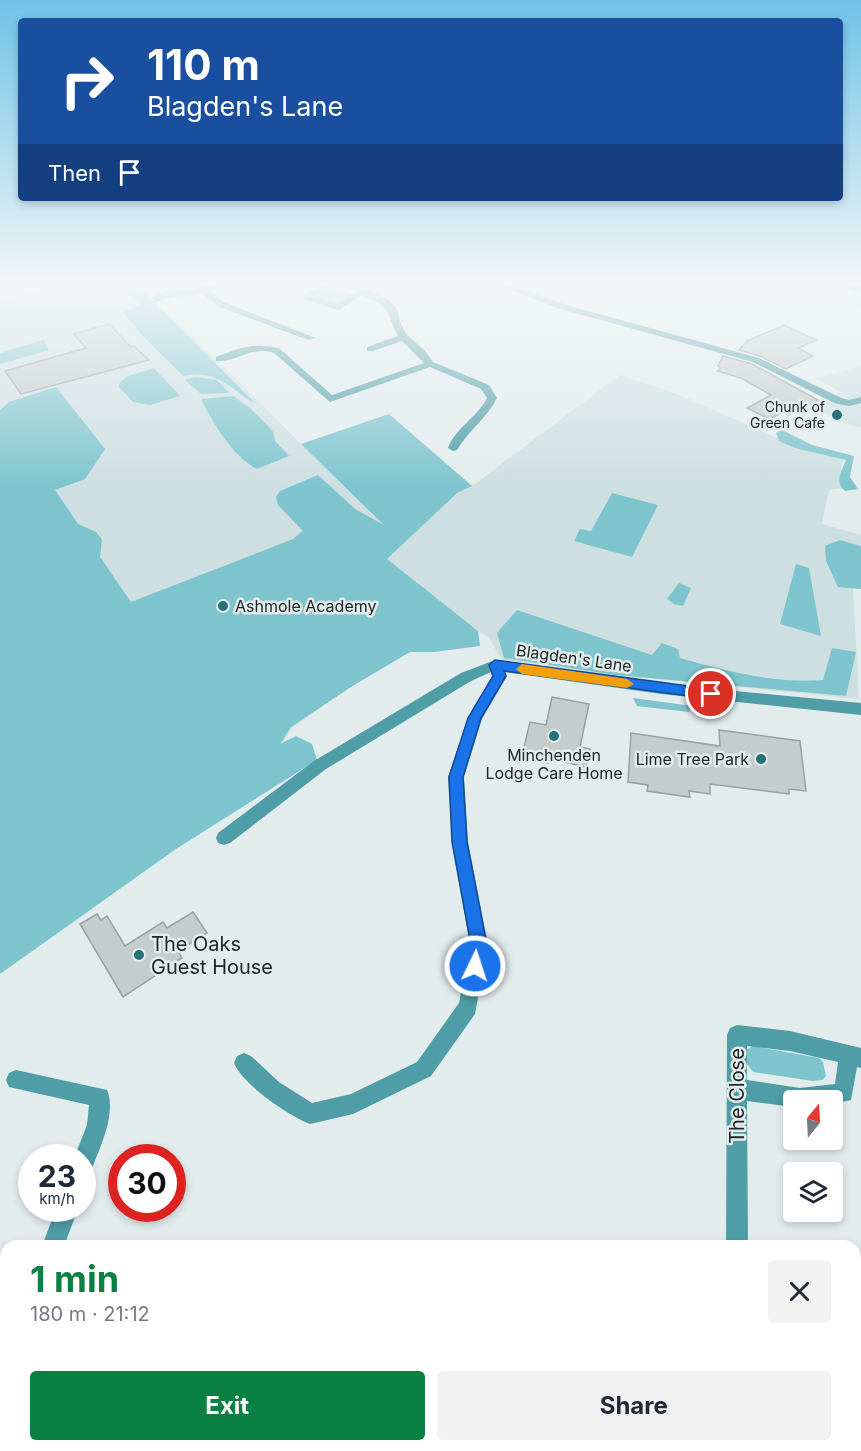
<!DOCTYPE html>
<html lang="en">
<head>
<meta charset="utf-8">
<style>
  body { margin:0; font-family:Inter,sans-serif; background:#f2f2f3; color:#1f2937; height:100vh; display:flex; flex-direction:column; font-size:22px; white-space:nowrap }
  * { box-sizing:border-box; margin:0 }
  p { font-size:20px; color:#747a83 }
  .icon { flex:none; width:33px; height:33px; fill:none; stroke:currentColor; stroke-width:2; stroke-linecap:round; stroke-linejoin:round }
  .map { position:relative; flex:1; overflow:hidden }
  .drawer { position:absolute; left:0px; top:1240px; width:861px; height:212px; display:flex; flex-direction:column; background:#fff; border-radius:18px 18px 0 0; box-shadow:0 3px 9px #0003 }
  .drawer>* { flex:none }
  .top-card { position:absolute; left:18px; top:18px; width:825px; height:183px; border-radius:6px; box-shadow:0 3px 9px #0003; background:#1a4fa0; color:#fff; overflow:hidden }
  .needle { width:39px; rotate:18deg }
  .buttons { position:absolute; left:783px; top:1090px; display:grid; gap:12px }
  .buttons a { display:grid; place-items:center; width:60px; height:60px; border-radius:6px; background:#fff; box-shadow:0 3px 9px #0003; font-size:30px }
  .speed { position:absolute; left:18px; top:1144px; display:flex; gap:12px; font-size:30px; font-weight:700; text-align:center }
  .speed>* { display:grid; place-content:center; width:78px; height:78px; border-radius:50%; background:#fff; box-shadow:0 3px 9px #0003; line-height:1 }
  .speed small { font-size:15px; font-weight:400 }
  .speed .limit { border:9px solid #d22; background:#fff; color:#111 }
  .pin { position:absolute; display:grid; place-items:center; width:51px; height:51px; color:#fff; margin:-26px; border:3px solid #fff; border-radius:50%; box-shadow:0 2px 6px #0007 }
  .me { position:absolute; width:66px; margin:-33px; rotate:4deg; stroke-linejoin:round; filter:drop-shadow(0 0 4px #0008) }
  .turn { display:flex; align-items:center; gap:21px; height:126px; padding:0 30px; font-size:27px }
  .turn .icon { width:78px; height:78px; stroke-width:2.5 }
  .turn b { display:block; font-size:42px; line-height:51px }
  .then { display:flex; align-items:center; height:57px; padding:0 30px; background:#0003; gap:12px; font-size:22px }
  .round { display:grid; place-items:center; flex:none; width:63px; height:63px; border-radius:6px; background:#f2f2f3 }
  .headline { display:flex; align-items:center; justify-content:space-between; height:102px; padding:0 30px }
  h1 { font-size:36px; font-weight:700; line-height:45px; color:#0b8043 }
  .action { display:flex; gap:12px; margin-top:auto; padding:12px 30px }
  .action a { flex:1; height:69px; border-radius:6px; background:#0b8043; color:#fff; font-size:24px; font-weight:700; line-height:69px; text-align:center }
  .action a+a { background:#f2f2f3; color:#1f2937 }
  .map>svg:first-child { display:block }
  .built { fill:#cedfe1 }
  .green { fill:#7dc4cd }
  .building { fill:#c4cccd; stroke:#98a0a1; stroke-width:1.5 }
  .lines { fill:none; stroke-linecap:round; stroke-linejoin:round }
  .street { fill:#4f9da6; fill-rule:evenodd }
  .route { fill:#1a73e8; stroke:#114b97; stroke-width:1.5 }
  .slow { fill:#f59e0b }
  .poi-dot { fill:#267078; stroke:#e3eced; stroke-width:2 }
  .labels { text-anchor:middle; stroke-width:5; stroke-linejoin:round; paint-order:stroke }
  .far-poi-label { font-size:14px; fill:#222525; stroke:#e3eced; text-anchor:end }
  .poi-label { font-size:16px; fill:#222525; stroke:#e3eced; text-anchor:start }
  .street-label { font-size:16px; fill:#222525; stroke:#e3eced }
  .near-poi-label { font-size:20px; fill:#222525; stroke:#e3eced; text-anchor:start }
  .near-street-label { font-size:20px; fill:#222525; stroke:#e3eced }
</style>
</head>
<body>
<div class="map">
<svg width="861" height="1451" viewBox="0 0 861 1451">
  <rect width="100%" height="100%" fill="#e3eced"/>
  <path class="built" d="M65 286H141L301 444 389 414 472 486 620 375 682 396 782 440 844 454 840 477 848 488 829 490 822 524 861 535V589L853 588 859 699 616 675 502 660 489 638 461 618 434 652 411 650 348 688 292 728 282 744 0 949V298Z
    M805 286H850L861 290V309L803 288Z
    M861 367V427L848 425 813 407 841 392 815 378Z"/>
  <path class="green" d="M119 286H138L256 404C229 388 216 368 183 376L140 333 123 312 141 305Z
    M331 286 354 294 336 304 313 296Z
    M43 340 49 350 0 364V353Z
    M154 368 180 396 150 405 133 402 119 387 120 382 128 376Z
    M195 377 217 380 229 393 201 394 185 380Z
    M56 387 105 449 85 479 55 490 78 524 96 532 102 540 100 557 131 602 293 539 303 531 278 505 276 497 280 491 318 475 355 509 384 525 301 444 389 414 472 486 457 493 387 559 478 631 480 646 434 652H410L351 687 291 727 280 744 296 736 312 744 317 760 176 849 0 974V410L9 402Z
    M233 396 250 408 268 426 273 432 275 441 289 456 257 469C232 456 213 423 201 399Z
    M782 430 812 445 854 456 850 477 858 489 845 491C834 481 842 471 846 460L795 448 779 441 776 433Z
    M612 493 658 505 632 557 574 541 580 529 591 531Z
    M840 540 861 546V589L838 587 826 561 825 546Z
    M796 564 809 568 821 636 780 624Z
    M679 583 691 588 683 606 674 604 667 599Z
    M517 610 652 655 662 643 678 649 680 658C727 671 774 684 823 680L832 648 856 652 846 696 616 675 504 658 497 633Z
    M633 698 692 706 689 712 637 706Z
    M753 1046 819 1058 823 1062 826 1076 823 1080 813 1081 753 1072 746 1063V1050Z"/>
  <path class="building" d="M109 324 131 347 134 346 149 360 21 394 5 371 86 348 74 334Z
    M784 325 816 340 798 348 813 356 786 369 760 356 739 350 747 341Z
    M723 356 752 364 818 400 789 415 783 412 769 419 747 408 771 395 741 378 717 371 721 368 718 366Z
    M552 697 589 704 580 747 590 749 586 767 550 759 548 763 522 756 530 722 546 725Z
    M719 730 800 741 806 791 789 789V794L710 784V794L689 791 690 797 647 791 648 785 628 782 631 733 720 746Z
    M193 912 207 933 178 951 182 958 123 997 80 924 97 914 101 920 107 916 125 946 163 922 167 928Z"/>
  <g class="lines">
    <path class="street" d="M208 286H221L210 291 223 302 316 338 308 340 217 306 202 293C187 297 172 297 156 301L152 298C167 288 190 291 208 286Z
      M319 286H329L314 296 337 304 355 292 344 286 366 289 389 300 397 309 400 322 407 335 425 351 433 362 489 385 497 398C487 418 468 431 457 450L453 451 448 448C456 427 477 418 487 398L481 389 430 367 330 402 274 353C252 345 236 363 216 361V357C237 349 257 341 280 349L332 395 424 363 402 341 373 351H367V347L398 336C384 309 393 308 362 295L338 310 304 299V295Z
      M501 286H513L563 304 759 358 841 398 849 400 861 397V403L849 406 834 403 753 362 557 308Z
      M846 286 861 287V293L847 288Z
      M495 660 661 684 861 703V715L661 694 505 672 507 676 482 719 464 777 468 842 488 945 475 1014 431 1076 353 1114 310 1124C288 1115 243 1085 234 1063L237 1056 244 1053 251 1056 279 1082 312 1103 351 1094 417 1062 459 1003 470 945 452 842 448 777 468 718 493 676 491 672 471 681 326 769 230 843 224 845 218 843 216 838 218 833 314 761 461 673Z
      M737 1025 790 1031 861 1048V1068L857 1067 851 1100 832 1104V1101H794V1107L747 1101 748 1246H726L727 1035 730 1028ZM747 1046 790 1051 838 1062 835 1084 800 1088 747 1080Z
      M16 1070 107 1090C117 1114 99 1150 90 1173L82 1175V1158H74L87 1125 89 1105 9 1087 6 1080 9 1073Z
      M56 1209H78L64 1246H42Z
      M6 1353V1388L0 1390V1355Z
      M0 1407 6 1409V1435L0 1433Z
      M56 1446H93L95 1451H58Z
      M723 1446H749V1451H723Z"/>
  </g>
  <linearGradient id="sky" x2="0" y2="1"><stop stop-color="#6ec2e7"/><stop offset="0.58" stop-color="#f2f6f7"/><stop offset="1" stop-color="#f2f6f7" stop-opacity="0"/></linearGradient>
  <rect width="861" height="489" fill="url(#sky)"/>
  <path class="route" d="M495 660 711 689 717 694 711 699 504 671 506 676 481 718 463 777 467 842 487 945 481 971 475 974 469 971 467 966 471 945 452 842 449 777 468 718 493 676 489 665Z"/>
  <path class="slow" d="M522 664 627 679 634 684 627 688 522 674 516 669Z"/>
  <g class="poi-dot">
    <circle cx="837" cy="415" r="6"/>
    <circle cx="223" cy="606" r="6"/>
    <circle cx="554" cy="736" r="6"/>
    <circle cx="761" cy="759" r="6"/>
    <circle cx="139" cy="955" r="6"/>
  </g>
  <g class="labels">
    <g class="far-poi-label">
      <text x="825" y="412">Chunk of<tspan x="825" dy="16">Green Cafe</tspan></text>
    </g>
    <g class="poi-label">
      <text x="235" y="612">Ashmole Academy</text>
      <text x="554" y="761" text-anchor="middle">Minchenden<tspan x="554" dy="18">Lodge Care Home</tspan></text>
      <text x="749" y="765" text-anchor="end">Lime Tree Park</text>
    </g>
    <g class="street-label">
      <text transform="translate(574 658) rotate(8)" y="6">Blagden's Lane</text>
    </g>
    <g class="near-poi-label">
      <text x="151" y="951">The Oaks<tspan x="151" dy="23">Guest House</tspan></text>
    </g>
    <g class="near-street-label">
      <text transform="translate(737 1096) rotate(-90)" y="7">The Close</text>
    </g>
  </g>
</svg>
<div class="buttons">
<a><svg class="needle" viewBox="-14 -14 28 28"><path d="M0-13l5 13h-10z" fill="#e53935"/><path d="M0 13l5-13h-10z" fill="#747a83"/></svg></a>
<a><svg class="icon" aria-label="layers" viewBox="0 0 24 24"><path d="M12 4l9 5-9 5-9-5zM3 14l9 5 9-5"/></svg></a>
</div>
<div class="speed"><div>23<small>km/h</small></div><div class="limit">30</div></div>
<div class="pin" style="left:711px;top:694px;background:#d93025"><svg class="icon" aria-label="arrive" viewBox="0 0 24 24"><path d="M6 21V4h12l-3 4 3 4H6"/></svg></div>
<svg class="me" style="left:475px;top:966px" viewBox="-20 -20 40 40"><circle r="17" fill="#1a73e8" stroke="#fff" stroke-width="3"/><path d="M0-11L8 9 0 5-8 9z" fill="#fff"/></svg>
<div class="top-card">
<div class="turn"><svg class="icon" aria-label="right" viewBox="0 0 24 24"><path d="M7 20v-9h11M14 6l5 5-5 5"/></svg><div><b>110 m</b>Blagden's Lane</div></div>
<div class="then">Then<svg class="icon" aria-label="arrive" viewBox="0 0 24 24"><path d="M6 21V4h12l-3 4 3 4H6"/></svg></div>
</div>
<section class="drawer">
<div class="headline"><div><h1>1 min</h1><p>180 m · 21:12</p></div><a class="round"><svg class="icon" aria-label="close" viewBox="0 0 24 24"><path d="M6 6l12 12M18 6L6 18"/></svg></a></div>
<div class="action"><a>Exit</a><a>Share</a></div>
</section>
</div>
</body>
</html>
